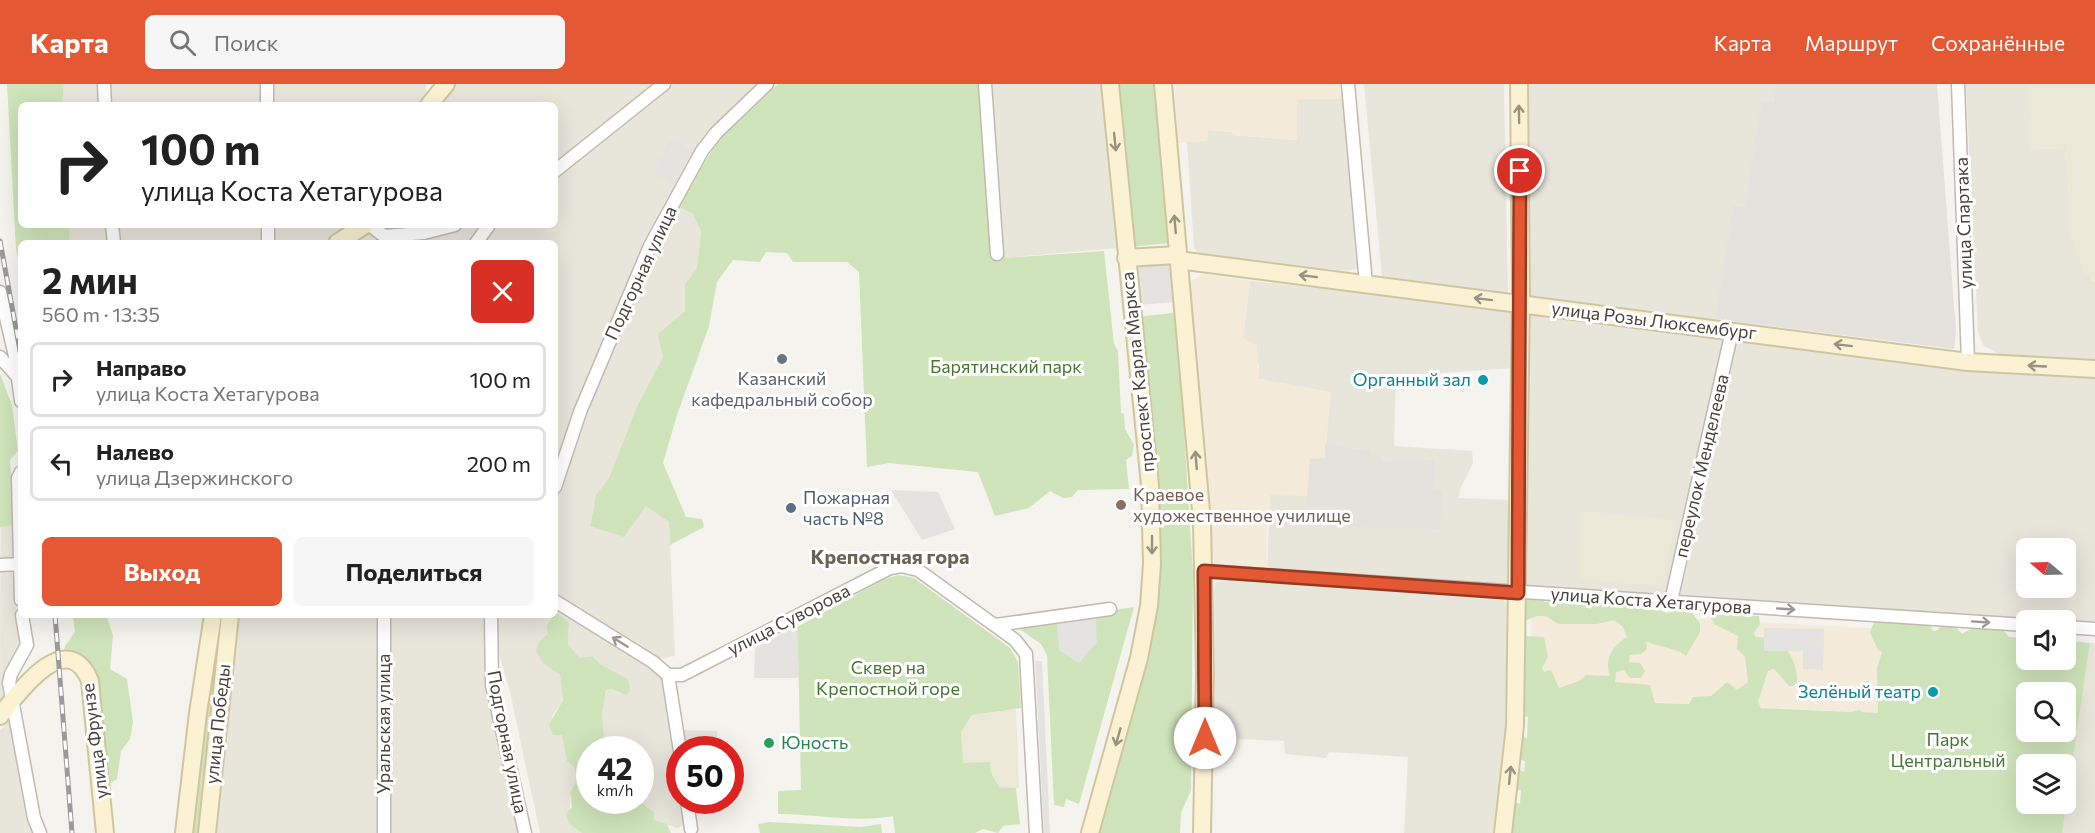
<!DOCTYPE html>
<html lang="ru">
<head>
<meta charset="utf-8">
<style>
  body { margin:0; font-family:Commissioner,sans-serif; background:#f6f6f6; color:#222; height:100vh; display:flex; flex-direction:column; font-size:22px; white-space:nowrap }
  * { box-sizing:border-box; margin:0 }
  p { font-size:20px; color:#767676 }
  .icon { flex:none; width:33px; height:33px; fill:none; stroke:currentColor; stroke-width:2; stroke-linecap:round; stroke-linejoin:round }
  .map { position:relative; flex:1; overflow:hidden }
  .drawer { position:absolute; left:18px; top:156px; width:540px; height:378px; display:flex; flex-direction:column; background:#fff; border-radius:9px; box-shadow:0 6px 24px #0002 }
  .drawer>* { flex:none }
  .banner { position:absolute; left:18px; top:18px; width:540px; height:126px; border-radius:9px; box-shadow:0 6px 24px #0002; background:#fff; color:#222; overflow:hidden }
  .needle { width:39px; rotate:289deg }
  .controls { position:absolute; left:2016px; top:454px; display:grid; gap:12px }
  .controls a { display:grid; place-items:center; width:60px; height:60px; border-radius:9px; background:#fff; box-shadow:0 6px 24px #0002; font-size:30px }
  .speed { position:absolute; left:576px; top:652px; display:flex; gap:12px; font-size:30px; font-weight:700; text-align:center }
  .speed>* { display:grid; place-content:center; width:78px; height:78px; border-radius:50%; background:#fff; box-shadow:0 6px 24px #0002; line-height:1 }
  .speed small { font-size:15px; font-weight:400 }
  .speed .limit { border:9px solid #d22; background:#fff; color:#111 }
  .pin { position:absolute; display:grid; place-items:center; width:51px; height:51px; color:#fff; margin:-26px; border:3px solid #fff; border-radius:50%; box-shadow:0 2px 6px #0007 }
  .me { position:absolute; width:66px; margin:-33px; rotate:0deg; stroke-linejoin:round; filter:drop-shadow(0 0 4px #0008) }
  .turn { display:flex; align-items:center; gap:21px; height:126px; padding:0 24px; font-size:27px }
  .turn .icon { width:78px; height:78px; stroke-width:2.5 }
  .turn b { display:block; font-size:42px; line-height:51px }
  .round { display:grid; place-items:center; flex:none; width:63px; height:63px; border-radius:9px; background:#f6f6f6 }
  .headline { display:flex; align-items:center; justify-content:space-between; height:102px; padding:0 24px }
  h1 { font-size:36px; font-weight:700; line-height:45px }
  .action { display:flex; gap:12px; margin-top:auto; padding:12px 24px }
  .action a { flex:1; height:69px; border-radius:9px; background:#e45934; color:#fff; font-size:24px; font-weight:700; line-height:69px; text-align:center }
  .action a+a { background:#f6f6f6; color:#222 }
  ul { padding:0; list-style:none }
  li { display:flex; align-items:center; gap:18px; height:75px; margin:0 12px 9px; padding:0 12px; border:3px solid #e0e0e0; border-radius:9px }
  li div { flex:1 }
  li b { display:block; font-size:22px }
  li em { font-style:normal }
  header { display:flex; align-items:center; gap:36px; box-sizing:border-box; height:84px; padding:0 30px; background:#e45934; color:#fff }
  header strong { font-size:28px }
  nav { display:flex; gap:33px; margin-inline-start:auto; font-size:21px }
  .search { width:420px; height:54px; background:#f6f6f6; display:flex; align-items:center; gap:15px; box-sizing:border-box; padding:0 21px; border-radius:9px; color:#767676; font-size:22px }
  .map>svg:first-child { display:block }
  .residential { fill:#e8e5db; fill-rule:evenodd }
  .commercial { fill:#f4ebdb }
  .industrial { fill:#e5e2de }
  .education { fill:#ece8d8 }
  .green { fill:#cfe4ba; fill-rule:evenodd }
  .parking { fill:#e4e3e0 }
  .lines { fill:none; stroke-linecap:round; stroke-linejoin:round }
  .street-casing { stroke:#c0bbb0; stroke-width:15 }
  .secondary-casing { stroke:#cfc6a1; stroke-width:20 }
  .street { stroke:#fff; stroke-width:12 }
  .secondary { stroke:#faf2d2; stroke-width:16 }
  .rail-casing { stroke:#9a9a9a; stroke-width:5 }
  .rail { stroke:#fff; stroke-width:3; stroke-dasharray:9; stroke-linecap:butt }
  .oneway { stroke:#99927f }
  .oneway2 { stroke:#9b9893 }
  .route-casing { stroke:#943a22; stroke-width:15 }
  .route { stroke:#e45934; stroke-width:10 }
  .worship-dot { fill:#6b7280; stroke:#fff; stroke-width:2 }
  .culture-dot { fill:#0f9aa8; stroke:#fff; stroke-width:2 }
  .education-dot { fill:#8d6e63; stroke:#fff; stroke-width:2 }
  .service-dot { fill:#5c6f8a; stroke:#fff; stroke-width:2 }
  .leisure-dot { fill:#2e9e5b; stroke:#fff; stroke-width:2 }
  .labels { text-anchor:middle; stroke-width:6; stroke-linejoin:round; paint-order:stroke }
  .street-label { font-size:18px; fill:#49443b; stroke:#fff }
  .park-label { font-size:18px; fill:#487533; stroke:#fff }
  .worship-label { font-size:18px; fill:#5b616d; stroke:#fff }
  .culture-label { font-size:18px; fill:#0d838f; stroke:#fff; text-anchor:end }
  .education-label { font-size:18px; fill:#785e54; stroke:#fff; text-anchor:start }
  .service-label { font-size:18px; fill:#4e5e75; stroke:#fff; text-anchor:start }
  .leisure-label { font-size:18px; fill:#27864d; stroke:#fff; text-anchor:start }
  .neighbourhood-label { font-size:20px; font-weight:bold; fill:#6a6253; stroke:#fff }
</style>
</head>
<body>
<header>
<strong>Карта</strong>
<div class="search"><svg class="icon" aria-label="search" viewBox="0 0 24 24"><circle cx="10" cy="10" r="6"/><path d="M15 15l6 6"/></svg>Поиск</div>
<nav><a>Карта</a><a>Маршрут</a><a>Сохранённые</a></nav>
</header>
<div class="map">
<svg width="2095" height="749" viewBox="0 0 2095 749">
  <rect width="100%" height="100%" fill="#f5f3ed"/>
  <path class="residential" d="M64 0H102V21H62Z
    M107 0H265V21H107Z
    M270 0H426V14L422 21H270Z
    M451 0H662L555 82V21H434Z
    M674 0H760L695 74 555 390V159H485L498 141H555V95Z
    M979 0H1103L1118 164 991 175Z
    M1364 0H1504L1508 210 1382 192Z
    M1525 0H1776L1773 19H1761L1744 124 1733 123 1715 241 1528 218Z
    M1966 0H2029L2031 65 2066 64 2071 152 2092 196 2095 197V275L1999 270 1984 262 1981 256 1978 248Z
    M1297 15H1345L1360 184 1346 187 1199 169 1194 164 1187 57H1207L1208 46 1232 48V51L1296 56Z
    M675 122 692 129 701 147 697 184 685 200V227L659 250 663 273 638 320 609 395 596 411 590 441 624 452 646 421 669 438 675 572 655 576 555 515V411L582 329 653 163Z
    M69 141H109L112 159H70Z
    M114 141H265L266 159H117Z
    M271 141H357L329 159H271Z
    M483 141 470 159H346L370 146 424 152 463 142Z
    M1250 197 1504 222 1516 227 1515 284 1396 292 1394 362 1472 367 1473 379 1460 405 1459 414 1511 416 1507 503 1267 489 1270 411 1310 375 1325 374 1330 308 1259 295V280L1243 254Z
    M1529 228 1724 252 1666 512 1527 504Z
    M1737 254 2095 293V540L1680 513ZM2026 465H2066V504H2026Z
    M1 347 15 417 17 524 24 562 5 592V615L0 620Z
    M1227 495H1251L1502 515 1507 520 1505 657 1498 749H1404L1408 673 1329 668 1326 674 1285 670 1284 657 1215 654 1214 506 1215 499Z
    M555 520 653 580 665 593 679 695 680 717H683L686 741 677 744 654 736V728L640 718V666H635V662L629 660 608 663 605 661 602 630 606 606 611 605 619 609 627 595 600 580 594 572 580 574 568 562 569 539 555 528Z
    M235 531H380L381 749H212Z
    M389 531H489V551L521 749H389Z
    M493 531H553L546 542 548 550 544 580 560 591 563 616 552 632 562 650 567 677 574 683 577 696 570 708 569 740 582 749H540L509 603 493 550Z
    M2090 559H2095V749H2062Z
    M10 637 25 728 33 749H0V646Z"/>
  <path class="commercial" d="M1174 0H1343L1345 15H1297V56L1232 51V48L1208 46 1207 57 1178 59Z
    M1202 190 1250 197 1243 254 1257 261 1259 295 1331 308 1325 375H1310L1307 412 1270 411 1266 456 1267 489 1213 483 1190 199Z
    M1532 526 1887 545 1877 584 1878 629 1530 612Z"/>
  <path class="industrial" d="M1776 0H1937L1956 247 1954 265 1715 235 1733 122 1744 123 1761 18 1773 19Z
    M1325 361 1341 362 1357 366 1370 364V371L1381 372 1382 378 1435 376 1434 405 1443 406 1440 445 1346 443 1345 423 1307 421 1310 375 1325 374Z"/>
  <path class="education" d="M2029 0H2095V197L2084 189 2071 152 2066 64 2031 65Z
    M1581 427 1676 436 1662 502 1580 496Z
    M1016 625 1019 704 991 705 963 679 961 648 972 631Z"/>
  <path class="green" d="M7 0H64L62 21H21V141H69L70 159H21V192L16 165Z
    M778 0H979L1005 174 1104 167 1114 260 1118 267 1121 329 1124 330 1125 345 1134 361 1132 372 1126 376 1129 405 1078 406 1072 413 1063 414 1050 407 1029 424 995 432 978 388 889 379 867 383 859 188 847 178H793L787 169 766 168 760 178 733 176 717 198 709 242 677 331 663 379 686 433 702 435 704 443 670 461 669 438 646 422 624 453 590 442 596 411 609 394 638 320 663 273 658 250 685 227V200L697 184 701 147 692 129 675 122 720 55Z
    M1115 0H1156L1170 159 1129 163Z
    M1173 229 1177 236 1193 489 1191 706 1181 729 1180 749H1094L1150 541 1136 233Z
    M0 290 12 321 18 367 10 376 14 441 0 443Z
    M898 491 914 494 1010 564 1018 578 1021 624 972 631 961 648 963 679 990 678V687L999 703 1016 704 1020 740 1003 742 998 749 983 745 975 749H895L893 732C856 739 816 730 778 730V707L801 706C800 652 799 595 797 543L885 495Z
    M1529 507 1545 518 1567 516 1576 520 1605 516 1614 507 1626 508 1630 512 1644 513 1649 522 1667 529 1685 524 1691 527 1700 540V548L1686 572C1673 562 1659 564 1646 557L1647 565 1641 570 1630 571 1629 578 1640 579 1645 587 1641 594H1630L1624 586 1616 588 1615 598 1650 601 1655 619 1689 620 1693 613 1711 612 1727 598 1737 606 1748 598 1745 573 1737 565 1738 552 1714 540 1711 534 1714 531 1759 532 1760 541 1754 548 1755 553 1771 554 1784 560C1791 572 1798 583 1797 597L1793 602H1789L1774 585 1768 587 1758 618 1761 624 1851 628 1859 626 1862 628 1878 629 1877 584 1882 568 1878 566 1870 549C1873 533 1894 516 1910 529 1918 523 1932 527 1942 531L1929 539 1933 547 1938 546 1941 541 1953 540 1962 550 1977 541 2002 545 2009 553 2026 554V576H2066V557L2090 559 2062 749H1510L1512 717 1520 720 1521 706H1514L1516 684 1524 688 1525 677 1518 675V648L1527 655 1528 633 1522 631 1519 601 1524 596 1519 589 1524 552 1544 553 1548 573 1542 584 1544 588 1551 586 1559 604 1579 597 1586 591 1610 592C1604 575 1612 562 1627 553L1623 543 1614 536 1597 540H1558L1546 532H1537L1522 538 1513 533ZM2026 609H2066V648H2026ZM2026 681H2066V720H2026Z
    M1134 523 1079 720 1066 715 1064 723 1054 721 1047 571 1041 560 1014 541Z
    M556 528 569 539 568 561 580 574 593 572 600 580 628 595 630 607 626 611 611 605 606 606 602 630 605 661 629 660 635 662V666H590V717H639L654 728V736L667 740 671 749H582L569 740 566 730 572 723 570 708 577 696 574 683 567 677 562 651H553L549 641 563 616 560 591 544 580 536 567 539 558 548 550 546 542Z
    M66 531H106L113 551 110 585 127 595 133 638 130 655 121 667 117 695 106 702 93 596 63 571 65 562 75 548 73 533Z
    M219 531H224L202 749H192L204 630Z
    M769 738 861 743 881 740 882 749H760L758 740Z"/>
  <path class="parking" d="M671 54 693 67 674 101 652 88Z
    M1172 173 1176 218 1136 221 1132 177Z
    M891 406 938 408 955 445 922 456Z
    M1095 522 1097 558 1079 579 1059 566 1056 527Z
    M797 543 799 594H754L755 562Z
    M1764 544 1824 545 1823 586 1803 585V567H1764Z
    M1035 577H1042L1050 749H1044Z
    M683 646 717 647 718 666H686Z"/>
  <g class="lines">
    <defs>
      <path id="street" d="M104 0 105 21
        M985 0 997 170
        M1348 0 1366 200
        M1958 0 1968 278
        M267 21V0
        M555 87 664 0
        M112 141 114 159
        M268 141V159
        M370 141 384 152 424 149 455 141
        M476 159 489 141
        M0 208 15 272 21 317
        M0 273 16 291
        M21 388 18 394 21 516
        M555 403 580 328 650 162 702 67 716 49 767 0
        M0 481 19 480
        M1204 487 2026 541
        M555 517 653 578 668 591
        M1671 517 1732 247
        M22 531 27 561 11 590 9 599 34 734 40 749
        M384 531V749
        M491 531 492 601 525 749
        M996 541 1110 525
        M2066 543 2095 545
        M668 591H682L890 484 901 482 918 486 1015 556 1026 570 1036 749
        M668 591 680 667
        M687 717 691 745"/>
      <path id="secondary" d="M1163 0 1202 438 1205 591 1202 749
        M429 21 446 0
        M337 159 365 141
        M1126 174 1177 171
        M1178 176 1968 278 2095 285
        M0 632C18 609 67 541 90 597L105 749
        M184 749 198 629 213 531
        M207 749 230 531
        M1090 749 1139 574 1149 522 1152 480 1150 401 1110 0
        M1503 749 1515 642 1521 212 1519 0"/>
    </defs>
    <use href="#street" class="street-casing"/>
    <use href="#secondary" class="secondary-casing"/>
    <use href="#street" class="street"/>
    <use href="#secondary" class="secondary"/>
    <defs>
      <path id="rail" d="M0 157 21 272
        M55 531 72 749"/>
    </defs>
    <use href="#rail" class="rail-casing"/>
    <use href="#rail" class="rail"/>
  </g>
  <defs><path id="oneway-shaft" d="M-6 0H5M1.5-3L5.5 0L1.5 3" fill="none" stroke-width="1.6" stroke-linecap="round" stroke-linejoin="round" transform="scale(1.5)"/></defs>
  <g class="oneway">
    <use href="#oneway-shaft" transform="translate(1519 30) rotate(-91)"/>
    <use href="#oneway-shaft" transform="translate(1115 58) rotate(84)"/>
    <use href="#oneway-shaft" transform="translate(1175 140) rotate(-95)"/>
    <use href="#oneway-shaft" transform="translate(1308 192) rotate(-173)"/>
    <use href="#oneway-shaft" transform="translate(1483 215) rotate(-173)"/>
    <use href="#oneway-shaft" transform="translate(1843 261) rotate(-173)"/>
    <use href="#oneway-shaft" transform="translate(2037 282) rotate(-177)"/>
    <use href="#oneway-shaft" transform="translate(1196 376) rotate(-95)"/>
    <use href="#oneway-shaft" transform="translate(1152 461) rotate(90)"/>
    <use href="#oneway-shaft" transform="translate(1118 653) rotate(106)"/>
    <use href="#oneway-shaft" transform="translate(1510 691) rotate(-84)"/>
  </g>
  <g class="oneway2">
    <use href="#oneway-shaft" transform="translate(1786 525) rotate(4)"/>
    <use href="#oneway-shaft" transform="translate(1981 538) rotate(4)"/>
    <use href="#oneway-shaft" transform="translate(620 558) rotate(-148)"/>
  </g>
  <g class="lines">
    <defs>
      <path id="route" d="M1205 654 1204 487 1518 509 1520 87"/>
    </defs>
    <use href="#route" class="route-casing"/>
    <use href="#route" class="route"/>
  </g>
  <circle class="worship-dot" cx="782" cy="275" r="6"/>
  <g class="culture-dot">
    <circle cx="1483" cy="296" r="6"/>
    <circle cx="1933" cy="608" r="6"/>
  </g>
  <circle class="education-dot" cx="1121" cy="421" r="6"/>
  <circle class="service-dot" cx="791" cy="424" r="6"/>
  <circle class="leisure-dot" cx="769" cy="659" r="6"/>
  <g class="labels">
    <g class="street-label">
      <text transform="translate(1964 139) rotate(-92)" y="6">улица Спартака</text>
      <text transform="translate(641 189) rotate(-65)" y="6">Подгорная улица</text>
      <text transform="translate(1654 237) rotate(7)" y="6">улица Розы Люксембург</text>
      <text transform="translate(1138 288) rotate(-96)" y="6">проспект Карла Маркса</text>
      <text transform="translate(1702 382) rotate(-77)" y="6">переулок Менделеева</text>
      <text transform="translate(1651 517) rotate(4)" y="6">улица Коста Хетагурова</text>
      <text transform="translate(789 536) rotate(-27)" y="6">улица Суворова</text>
      <text transform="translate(218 640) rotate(-84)" y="6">улица Победы</text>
      <text transform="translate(384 640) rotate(-90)" y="6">Уральская улица</text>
      <text transform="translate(95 657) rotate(-97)" y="6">улица Фрунзе</text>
      <text transform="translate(507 658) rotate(79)" y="6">Подгорная улица</text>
    </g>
    <g class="park-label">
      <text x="1006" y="289">Барятинский парк</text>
      <text x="888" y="590">Сквер на<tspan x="888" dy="21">Крепостной горе</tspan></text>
      <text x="1948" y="662">Парк<tspan x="1948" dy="21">Центральный</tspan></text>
    </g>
    <g class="worship-label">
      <text x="782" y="301">Казанский<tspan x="782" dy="21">кафедральный собор</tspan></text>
    </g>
    <g class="culture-label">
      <text x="1471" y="302">Органный зал</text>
      <text x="1921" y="614">Зелёный театр</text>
    </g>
    <g class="education-label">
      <text x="1133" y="417">Краевое<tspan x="1133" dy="21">художественное училище</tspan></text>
    </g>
    <g class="service-label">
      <text x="803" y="420">Пожарная<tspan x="803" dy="21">часть №8</tspan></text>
    </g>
    <g class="leisure-label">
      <text x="781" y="665">Юность</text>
    </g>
    <g class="neighbourhood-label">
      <text x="890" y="480">Крепостная гора</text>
    </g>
  </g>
</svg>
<div class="controls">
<a><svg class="needle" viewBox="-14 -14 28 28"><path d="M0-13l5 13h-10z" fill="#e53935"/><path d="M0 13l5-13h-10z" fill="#767676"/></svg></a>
<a><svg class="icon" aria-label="sound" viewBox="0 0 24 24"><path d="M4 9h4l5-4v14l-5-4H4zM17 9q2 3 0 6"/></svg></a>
<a><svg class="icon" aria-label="search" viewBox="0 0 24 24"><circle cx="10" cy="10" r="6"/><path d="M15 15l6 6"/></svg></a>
<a><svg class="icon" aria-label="layers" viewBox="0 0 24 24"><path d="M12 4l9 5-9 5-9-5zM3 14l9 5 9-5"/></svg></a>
</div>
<div class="speed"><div>42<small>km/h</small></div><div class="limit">50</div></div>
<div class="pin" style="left:1520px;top:87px;background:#d93025"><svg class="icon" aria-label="arrive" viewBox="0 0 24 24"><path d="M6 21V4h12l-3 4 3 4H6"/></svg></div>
<svg class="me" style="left:1205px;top:654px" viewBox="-20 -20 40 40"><circle r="19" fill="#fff"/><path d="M0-13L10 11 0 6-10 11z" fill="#e45934"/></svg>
<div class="banner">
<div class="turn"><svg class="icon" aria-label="right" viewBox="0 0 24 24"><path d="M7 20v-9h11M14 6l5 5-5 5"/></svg><div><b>100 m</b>улица Коста Хетагурова</div></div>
</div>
<section class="drawer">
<div class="headline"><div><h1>2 мин</h1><p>560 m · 13:35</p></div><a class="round" style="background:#d93025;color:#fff"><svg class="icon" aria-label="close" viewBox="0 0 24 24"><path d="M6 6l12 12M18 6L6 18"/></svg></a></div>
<ul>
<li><svg class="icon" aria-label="right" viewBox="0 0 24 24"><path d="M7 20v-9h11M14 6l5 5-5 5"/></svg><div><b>Направо</b><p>улица Коста Хетагурова</p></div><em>100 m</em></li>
<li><svg class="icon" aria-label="left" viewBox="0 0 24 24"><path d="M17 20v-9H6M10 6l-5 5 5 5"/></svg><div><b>Налево</b><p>улица Дзержинского</p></div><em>200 m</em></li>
</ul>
<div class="action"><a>Выход</a><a>Поделиться</a></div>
</section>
</div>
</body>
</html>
